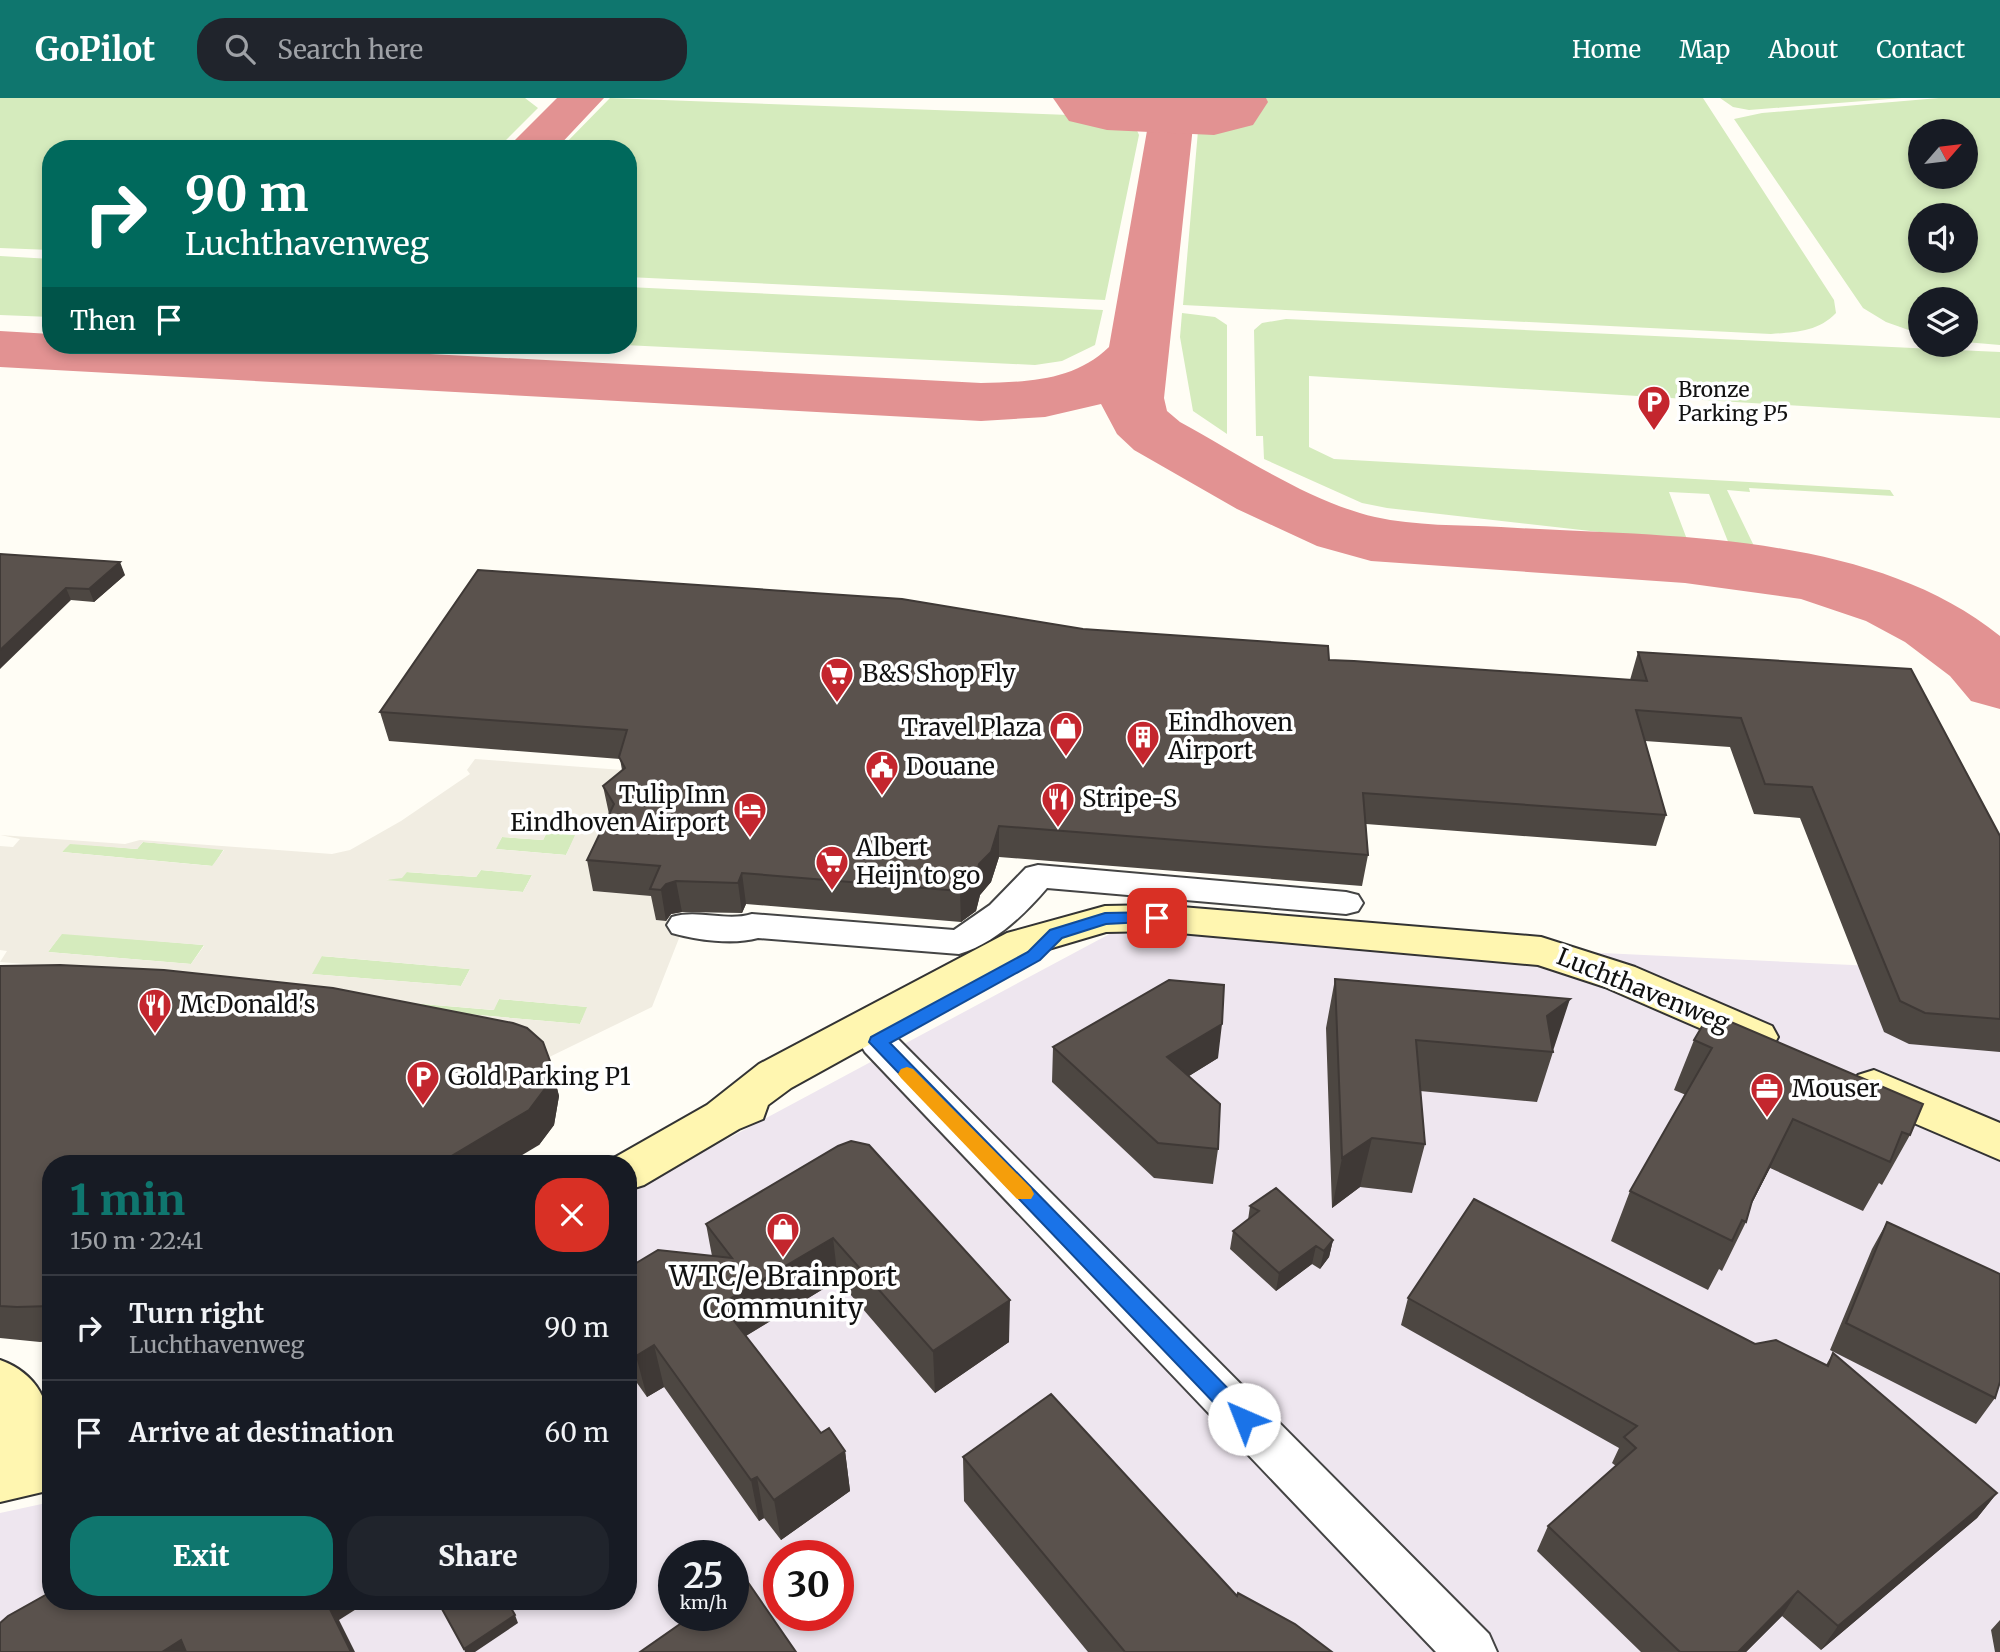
<!DOCTYPE html>
<html lang="en">
<head>
<meta charset="utf-8">
<style>
  body { margin:0; font-family:Merriweather,serif; background:#20242c; color:#f1f3f6; height:100vh; display:flex; flex-direction:column; font-size:26px; white-space:nowrap }
  * { box-sizing:border-box; margin:0 }
  p { font-size:23px; color:#9ea1a6 }
  .icon { flex:none; width:38px; height:38px; fill:none; stroke:currentColor; stroke-width:2; stroke-linecap:round; stroke-linejoin:round }
  .map { position:relative; flex:1; overflow:hidden }
  .drawer { position:absolute; left:42px; top:1057px; width:595px; height:455px; display:flex; flex-direction:column; background:#171b24; border-radius:28px; box-shadow:0 4px 10px #0003 }
  .drawer>* { flex:none }
  .hud { position:absolute; left:42px; top:42px; width:595px; height:214px; border-radius:28px; box-shadow:0 4px 10px #0003; background:#00695c; color:#fff; overflow:hidden }
  .needle { width:46px; rotate:62deg }
  .tools { position:absolute; left:1908px; top:21px; display:grid; gap:14px }
  .tools a { display:grid; place-items:center; width:70px; height:70px; border-radius:50%; background:#171b24; box-shadow:0 4px 10px #0003; font-size:35px }
  .speed { position:absolute; left:658px; top:1442px; display:flex; gap:14px; font-size:35px; font-weight:700; text-align:center }
  .speed>* { display:grid; place-content:center; width:91px; height:91px; border-radius:50%; background:#171b24; box-shadow:0 4px 10px #0003; line-height:1 }
  .speed small { font-size:18px; font-weight:400 }
  .speed .limit { border:10px solid #d22; background:#fff; color:#111 }
  .pin { position:absolute; display:grid; place-items:center; width:60px; height:60px; color:#fff; margin:-30px; border-radius:14px; box-shadow:0 4px 10px #0006 }
  .me { position:absolute; width:77px; margin:-38px; rotate:316deg; stroke-linejoin:round; filter:drop-shadow(0 0 5px #0008) }
  .turn { display:flex; align-items:center; gap:24px; height:147px; padding:0 28px; font-size:32px }
  .turn .icon { width:91px; height:91px; stroke-width:2.5 }
  .turn b { display:block; font-size:49px; line-height:60px }
  .then { display:flex; align-items:center; height:66px; padding:0 28px; background:#0003; gap:14px; font-size:26px }
  .round { display:grid; place-items:center; flex:none; width:74px; height:74px; border-radius:28px; background:#20242c }
  .summary { display:flex; align-items:center; justify-content:space-between; height:119px; padding:0 28px }
  h1 { font-size:42px; font-weight:800; line-height:52px; color:#0f766e }
  .button { display:flex; gap:14px; margin-top:auto; padding:14px 28px }
  .button a { flex:1; height:80px; border-radius:28px; background:#0f766e; color:#fff; font-size:28px; font-weight:800; line-height:80px; text-align:center }
  .button a+a { background:#20242c; color:#f1f3f6 }
  ul { padding:0; list-style:none }
  li { display:flex; align-items:center; gap:21px; height:105px; padding:0 28px; border-top:2px solid #363941 }
  li div { flex:1 }
  li b { display:block; font-size:26px }
  li em { font-style:normal }
  header { display:flex; align-items:center; gap:42px; box-sizing:border-box; height:98px; padding:0 35px; background:#0f766e; color:#fff }
  header strong { font-size:33px }
  nav { display:flex; gap:38px; margin-inline-start:auto; font-size:24px }
  .search { width:490px; height:63px; background:#20242c; display:flex; align-items:center; gap:18px; box-sizing:border-box; padding:0 24px; border-radius:28px; color:#9ea1a6; font-size:26px }
  .map>svg:first-child { display:block }
  .industrial { fill:#eee6ef; fill-rule:evenodd }
  .green { fill:#d5ebbd; fill-rule:evenodd }
  .plaza { fill:#f1ede2; fill-rule:evenodd }
  .lines { fill:none; stroke-linecap:round; stroke-linejoin:round }
  .taxiway { fill:#e29292; fill-rule:evenodd }
  .runway { fill:#e29292; fill-rule:evenodd }
  .street-casing { stroke:#444; stroke-width:4 }
  .secondary-casing { stroke:#333; stroke-width:4 }
  .street { fill:#fff; fill-rule:evenodd }
  .secondary { fill:#fff6b0; fill-rule:evenodd }
  .wall { fill:#4d4742 }
  .shaded-wall { fill:#3f3936 }
  .building { fill:#5a524d; stroke:#3f3936; stroke-width:2 }
  .route { fill:#1a73e8; stroke:#114b97; stroke-width:2 }
  .slow { fill:#f59e0b }
  .labels { text-anchor:middle; stroke-width:7; stroke-linejoin:round; paint-order:stroke }
  .far-poi-label { font-size:21px; fill:#111; stroke:#fff; text-anchor:start }
  .poi-label { font-size:24px; fill:#111; stroke:#fff; text-anchor:start }
  .street-label { font-size:24px; fill:#111; stroke:#fff }
  .near-poi-label { font-size:28px; fill:#111; stroke:#fff }
</style>
</head>
<body>
<header>
<strong>GoPilot</strong>
<div class="search"><svg class="icon" aria-label="search" viewBox="0 0 24 24"><circle cx="10" cy="10" r="6"/><path d="M15 15l6 6"/></svg>Search here</div>
<nav><a>Home</a><a>Map</a><a>About</a><a>Contact</a></nav>
</header>
<div class="map">
<svg width="2000" height="1554" viewBox="0 0 2000 1554">
  <rect width="100%" height="100%" fill="#fffdf5"/>
  <path class="industrial" d="M1117 832 2000 874V1554H0V1415L51 1404V1503H628V1094ZM674 1458H733V1517H674ZM779 1458H838V1517H779Z"/>
  <path class="green" d="M0 0H525L538 10 497 51H51V152L0 150Z
    M610 0 1096 18C1112 19 1133 19 1139 37L1105 202 628 179V51H560Z
    M1223 0H1703L1834 202 1836 215C1818 234 1795 234 1771 236L1183 207 1199 21H1221Z
    M1720 0H1902L1749 12 1733 9Z
    M1939 0H2000V247L1965 244V201H1920V236L1886 224 1863 210 1734 21 1762 15ZM1920 33H1965V79H1920ZM1920 117H1965V163H1920Z
    M0 158 51 161V219L0 217Z
    M628 189 1103 212 1095 247 1062 263 1035 267 624 247H628Z
    M1182 215 1215 219 1227 227V336L1193 313 1180 239Z
    M1286 221 2000 254V320L1309 278V349L1334 361 1890 392 1894 398 1749 390 1750 394 1727 392 1754 448 1729 446 1709 396 1669 394 1688 444 1387 410 1362 405 1264 361 1263 338H1256L1254 232 1262 225Z
    M547 734 576 737 566 757 495 751 502 739 543 742Z
    M143 744 224 751 213 768 62 754 69 745 137 751Z
    M481 772 532 777 523 794 385 783 406 774 476 779Z
    M62 835 204 847 191 866 48 854Z
    M321 858 470 871 461 888 311 876Z
    M499 901 588 909 580 926 409 911 411 905 493 912Z"/>
  <path class="plaza" d="M475 661 649 674 593 793 665 799 656 822 685 825 652 909 537 965 114 873 0 864 7 853 0 852V748L13 749 20 741 0 737 125 746 140 742 332 756 350 752 401 723 470 676 467 672ZM547 734 575 737 566 757 496 751 502 739 543 742ZM143 744 224 752 212 768 62 754 70 746 137 751ZM481 772 532 777 523 794 386 782 402 780 407 774 476 779ZM62 836 203 847 204 848 191 866 48 854ZM322 858 469 871H470L461 888 312 876ZM499 901 587 909 580 926 409 911 411 905 494 912Z"/>
  <g class="lines">
    <path class="taxiway" d="M557 0H604L556 51H506Z
      M1070 0H1196L1164 300 1167 313 1180 324C1239 356 1309 404 1375 419 1415 428 1460 427 1501 429 1661 439 1869 432 2000 538V611L1971 603 1950 578 1905 544 1866 523 1801 501 1685 485 1371 463 1317 448 1237 411 1134 352 1117 336 1101 306 1045 319 981 323 0 269V233L51 236V247H260L981 285C1027 284 1074 283 1109 249L1148 27 1137 19 1077 9Z"/>
    <path class="runway" d="M1053 0H1266L1268 4 1253 27 1214 37 1107 32 1069 23Z"/>
    <defs>
      <path id="street" d="M1038 767 1346 794 1358 797 1363 805 1358 813 1346 816 1047 790C1024 817 994 846 959 856L758 840C733 847 697 842 672 835L667 827 672 819C698 811 726 824 752 816L954 832 990 807 1026 770Z
        M878 930 891 934 1489 1536 1497 1554H1436L865 954 859 944 865 934Z"/>
      <path id="secondary" d="M1157 807 1541 839 1635 869 1772 928 1778 939 1772 950 1757 955 1605 889 1538 867 1157 833 1106 834 1035 855 791 990 768 1007 763 1021 739 1031 644 1087 628 1092V1066H609L612 1061 707 1007 759 966 1007 835 1105 808Z
        M1874 972 2000 1025V1062L1858 1001 1852 989 1858 977Z
        M0 1262C34 1274 57 1306 44 1344L51 1342V1392L0 1404Z"/>
    </defs>
    <use href="#street" class="street-casing"/>
    <use href="#secondary" class="secondary-casing"/>
    <use href="#street" class="street"/>
    <use href="#secondary" class="secondary"/>
  </g>
  <path class="wall" d="M0 456 125 477 94 504 71 502Z
    M1083 531 1329 562 1630 582 1638 554 2000 738V954L1909 946 1884 934 1800 720 1754 716 1730 649 1645 643 1666 717 1656 748 1366 726 1368 757 1362 788 999 759 991 784 980 797 976 813 961 824 746 806 742 815 682 814 671 816 666 823 656 822 651 798 593 793 587 762 609 716 603 688 622 672 620 661 389 643 380 614Z
    M0 868 550 963 559 998 554 1027 539 1047 51 1066V1243L40 1244 0 1240Z
    M1335 881 1554 950 1552 952 1553 954 1537 1004 1420 993 1425 1046 1412 1095 1360 1089 1332 1110 1326 930Z
    M1694 942 1910 1037 1882 1087 1879 1085 1863 1113 1770 1070 1750 1109 1746 1124 1722 1173 1719 1171 1708 1192 1611 1143 1630 1093 1686 997 1674 992Z
    M1053 949 1218 960 1189 978 1218 1051 1213 1086 1154 1080 1052 984Z
    M838 1048 1009 1244 935 1295 838 1182 746 1238 821 1335 845 1353 850 1393 781 1442 764 1420 759 1423 664 1289 647 1299 637 1285 628 1291V1170L712 1158 706 1126Z
    M1250 1108 1333 1142 1329 1159 1320 1171 1312 1166 1276 1193 1230 1151 1233 1133 1248 1122Z
    M1887 1124 1995 1300 1976 1326 1830 1252 1872 1151Z
    M1408 1200 1755 1246 1826 1267 1833 1255 1997 1395 1977 1420 1821 1552 1782 1518 1746 1554H1641L1537 1453 1548 1428 1616 1368 1612 1365 1619 1350 1401 1227Z
    M963 1359 1237 1498 1332 1554H1088L964 1403Z
    M2000 1522V1554H1995L1991 1532Z"/>
  <path class="shaded-wall" d="M120 464 125 477 94 504 89 491Z
    M66 490 71 502 0 571V552Z
    M999 728V759L991 784 980 797 976 813 961 824 960 793 979 766Z
    M742 775 746 806 742 815 738 785Z
    M676 783 682 814 671 816 666 823 661 792 666 786Z
    M1570 901 1554 950 1549 954 1547 918Z
    M1222 926 1218 960 1163 994 1167 959Z
    M550 963 559 998 554 1027 539 1047 507 1066H438Z
    M1793 1021 1770 1070 1743 1122Z
    M1372 1040 1360 1089 1332 1110 1342 1060Z
    M833 1140 838 1182 729 1248 721 1206Z
    M1333 1142 1329 1159 1320 1171 1324 1153Z
    M1316 1148 1312 1166 1276 1193 1279 1175Z
    M1010 1202 1009 1244 935 1295 933 1253Z
    M654 1247 664 1289 647 1299 636 1258Z
    M628 1253 637 1285 628 1291Z
    M845 1353 850 1393 781 1442 774 1402Z
    M757 1379 764 1420 759 1423 751 1382Z
    M1997 1395 1977 1420 1821 1552 1838 1528Z
    M1798 1493 1782 1518 1746 1554H1738Z
    M326 1503H369L339 1522 355 1554H351Z
    M515 1517 518 1525 475 1554H465L464 1551Z
    M181 1542 190 1554H162Z"/>
  <path class="building" d="M0 456 120 464 89 491 66 490 0 552Z
    M478 472 902 501 1083 531 1328 548 1329 562 1354 563 1647 583 1638 554 1911 571 2000 738V921L1925 915 1900 903 1812 689 1765 686 1741 620 1636 612 1666 717 1363 695 1368 757 999 728 991 754 979 766 976 782 960 793 742 775 738 785 676 783 666 786 661 792 650 791 660 768 587 762 614 706 603 688 625 670 619 659 627 632 380 614Z
    M60 867 164 872 333 890 513 925 527 930 543 944 550 963 544 992 529 1012 438 1066H51V1208L17 1209 0 1208V868Z
    M1335 881 1570 901 1547 918 1553 954 1416 942 1425 1046 1372 1040 1342 1060Z
    M1169 882 1224 887 1222 926 1167 959 1220 1006 1218 1051 1158 1045 1053 949Z
    M1710 915 1923 1006 1910 1037 1902 1034 1890 1064 1793 1021 1752 1103 1746 1124 1742 1122 1732 1143 1630 1093 1712 950 1694 942Z
    M851 1043 869 1047 1010 1202 933 1253 833 1140 721 1206 821 1335 829 1330 845 1353 774 1402 757 1379 751 1382 654 1247 636 1258 628 1247V1170L658 1152 732 1160 706 1126 838 1048Z
    M1276 1090 1333 1142 1324 1153 1316 1148 1279 1175 1233 1133 1259 1113 1250 1108Z
    M1474 1101 1755 1246 1776 1242 1828 1268 1833 1255 1997 1395 1838 1528 1798 1493 1738 1554H1680L1548 1428 1636 1350 1624 1339 1637 1328 1408 1200Z
    M1887 1124 2000 1176V1284L1995 1300 1846 1225Z
    M1051 1296 1237 1498 1238 1495 1295 1526 1332 1554H1125L963 1359Z
    M745 1480 796 1554H640L693 1517H733V1489Z
    M51 1494V1503H326L351 1554H186L181 1542 162 1554H0V1525L8 1518Z
    M453 1503H507L515 1517 464 1551 442 1511Z"/>
  <path class="route" d="M1157 814 1165 820 1163 823 1106 826 1062 840 1040 862 890 945 1251 1314 1255 1321 1251 1328 1244 1331 1236 1328 869 944 871 939 1028 854 1050 832 1105 815Z"/>
  <path class="slow" d="M907 969 913 971 1031 1090 1034 1096 1031 1101H1017L901 980 898 976 901 971Z"/>
  <defs>
    <symbol id="parking-pin" viewBox="-11 -11 22 30"><path d="M0 17L-7.5 6A9.5 9.5 0 1 1 7.5 6Z" fill="#c4262e" stroke="#fff"/><path d="M-3.5-5.5H1a3.5 3.5 0 0 1 0 7H-1V5.5H-3.5ZM-1-3.4V-.6H.8a1.4 1.4 0 0 0 0-2.8Z" fill="#fff"/></symbol>
    <symbol id="supermarket-pin" viewBox="-11 -11 22 30"><path d="M0 17L-7.5 6A9.5 9.5 0 1 1 7.5 6Z" fill="#c4262e" stroke="#fff"/><path d="M-6-5.5h2.5l.6 2H6L4.5 2H-2.5L-4.4-4H-6ZM-1.5 3.2a1.3 1.3 0 1 0 .1 0ZM3 3.2a1.3 1.3 0 1 0 .1 0Z" fill="#fff"/></symbol>
    <symbol id="shop-pin" viewBox="-11 -11 22 30"><path d="M0 17L-7.5 6A9.5 9.5 0 1 1 7.5 6Z" fill="#c4262e" stroke="#fff"/><path d="M-5-2.5h2.3a2.7 3.5 0 0 1 5.4 0H5L5.5 6h-11ZM-1.5-2.5h3a1.5 2.3 0 0 0-3 0Z" fill="#fff"/></symbol>
    <symbol id="building-pin" viewBox="-11 -11 22 30"><path d="M0 17L-7.5 6A9.5 9.5 0 1 1 7.5 6Z" fill="#c4262e" stroke="#fff"/><path d="M-4-6H4V6H1V3H-1V6H-4ZM-2.5-4.3h1.7v1.8h-1.7ZM.8-4.3h1.7v1.8H.8ZM-2.5-1h1.7V.8h-1.7ZM.8-1h1.7V.8H.8Z" fill="#fff"/></symbol>
    <symbol id="civic-pin" viewBox="-11 -11 22 30"><path d="M0 17L-7.5 6A9.5 9.5 0 1 1 7.5 6Z" fill="#c4262e" stroke="#fff"/><path d="M-.6-6.5H3V-4.5H.6V-3L4-1V1h2V6H-6V1h2V-1L-.6-3ZM-1.2 2.5V6h2.4V2.5Z" fill="#fff"/></symbol>
    <symbol id="restaurant-pin" viewBox="-11 -11 22 30"><path d="M0 17L-7.5 6A9.5 9.5 0 1 1 7.5 6Z" fill="#c4262e" stroke="#fff"/><path d="M-5-6h1v4h1v-4h1v4h1v-4h1v5L-1.5 .5V6h-2V.5L-5-1ZM5-6V6H3V1.5H1.5Q1.5-4 5-6Z" fill="#fff"/></symbol>
    <symbol id="hotel-pin" viewBox="-11 -11 22 30"><path d="M0 17L-7.5 6A9.5 9.5 0 1 1 7.5 6Z" fill="#c4262e" stroke="#fff"/><path d="M-6-4.5h1.5V1H6V5H4.5V3h-9V5H-6ZM-4 0a1.8 1.8 0 1 1 3.6 0ZM.5 0V-2.5h3Q6-2.5 6 0Z" fill="#fff"/></symbol>
    <symbol id="office-pin" viewBox="-11 -11 22 30"><path d="M0 17L-7.5 6A9.5 9.5 0 1 1 7.5 6Z" fill="#c4262e" stroke="#fff"/><path d="M-6-3h4V-5.5h4V-3h4V5H-6ZM-1-4.5V-3h2v-1.5ZM-6 0V1H6V0Z" fill="#fff"/></symbol>
  </defs>
  <g fill-rule="evenodd">
    <use href="#parking-pin" x="1635" y="285" width="38" height="52"/>
    <use href="#supermarket-pin" x="818" y="557" width="38" height="52"/>
    <use href="#shop-pin" x="1047" y="611" width="38" height="52"/>
    <use href="#building-pin" x="1124" y="620" width="38" height="52"/>
    <use href="#civic-pin" x="863" y="650" width="38" height="52"/>
    <use href="#restaurant-pin" x="1039" y="682" width="38" height="52"/>
    <use href="#hotel-pin" x="731" y="692" width="38" height="52"/>
    <use href="#supermarket-pin" x="813" y="745" width="38" height="52"/>
    <use href="#restaurant-pin" x="136" y="888" width="38" height="52"/>
    <use href="#parking-pin" x="404" y="960" width="38" height="52"/>
    <use href="#office-pin" x="1748" y="972" width="38" height="52"/>
    <use href="#shop-pin" x="764" y="1112" width="38" height="52"/>
  </g>
  <g class="labels">
    <g class="far-poi-label">
      <text x="1678" y="299">Bronze<tspan x="1678" dy="24">Parking P5</tspan></text>
    </g>
    <g class="poi-label">
      <text x="862" y="584">B&amp;S Shop Fly</text>
      <text x="1168" y="633">Eindhoven<tspan x="1168" dy="28">Airport</tspan></text>
      <text x="1042" y="638" text-anchor="end">Travel Plaza</text>
      <text x="906" y="677">Douane</text>
      <text x="726" y="705" text-anchor="end">Tulip Inn<tspan x="726" dy="28">Eindhoven Airport</tspan></text>
      <text x="1082" y="709">Stripe-S</text>
      <text x="856" y="758">Albert<tspan x="856" dy="28">Heijn to go</tspan></text>
      <text x="180" y="915">McDonald's</text>
      <text x="448" y="987">Gold Parking P1</text>
      <text x="1792" y="999">Mouser</text>
    </g>
    <g class="street-label">
      <text transform="translate(1643 892) rotate(22)" y="8">Luchthavenweg</text>
    </g>
    <g class="near-poi-label">
      <text x="783" y="1188">WTC/e Brainport<tspan x="783" dy="32">Community</tspan></text>
    </g>
  </g>
</svg>
<div class="tools">
<a><svg class="needle" viewBox="-14 -14 28 28"><path d="M0-13l5 13h-10z" fill="#e53935"/><path d="M0 13l5-13h-10z" fill="#9ea1a6"/></svg></a>
<a><svg class="icon" aria-label="sound" viewBox="0 0 24 24"><path d="M4 9h4l5-4v14l-5-4H4zM17 9q2 3 0 6"/></svg></a>
<a><svg class="icon" aria-label="layers" viewBox="0 0 24 24"><path d="M12 4l9 5-9 5-9-5zM3 14l9 5 9-5"/></svg></a>
</div>
<div class="speed"><div>25<small>km/h</small></div><div class="limit">30</div></div>
<div class="pin" style="left:1157px;top:820px;background:#d93025"><svg class="icon" aria-label="arrive" viewBox="0 0 24 24"><path d="M6 21V4h12l-3 4 3 4H6"/></svg></div>
<svg class="me" style="left:1244px;top:1321px" viewBox="-20 -20 40 40"><circle r="19" fill="#fff"/><path d="M0-13L10 11 0 6-10 11z" fill="#1a73e8"/></svg>
<div class="hud">
<div class="turn"><svg class="icon" aria-label="right" viewBox="0 0 24 24"><path d="M7 20v-9h11M14 6l5 5-5 5"/></svg><div><b>90 m</b>Luchthavenweg</div></div>
<div class="then">Then<svg class="icon" aria-label="arrive" viewBox="0 0 24 24"><path d="M6 21V4h12l-3 4 3 4H6"/></svg></div>
</div>
<section class="drawer">
<div class="summary"><div><h1>1 min</h1><p>150 m · 22:41</p></div><a class="round" style="background:#d93025;color:#fff"><svg class="icon" aria-label="close" viewBox="0 0 24 24"><path d="M6 6l12 12M18 6L6 18"/></svg></a></div>
<ul>
<li><svg class="icon" aria-label="right" viewBox="0 0 24 24"><path d="M7 20v-9h11M14 6l5 5-5 5"/></svg><div><b>Turn right</b><p>Luchthavenweg</p></div><em>90 m</em></li>
<li><svg class="icon" aria-label="arrive" viewBox="0 0 24 24"><path d="M6 21V4h12l-3 4 3 4H6"/></svg><div><b>Arrive at destination</b></div><em>60 m</em></li>
</ul>
<div class="button"><a>Exit</a><a>Share</a></div>
</section>
</div>
</body>
</html>
